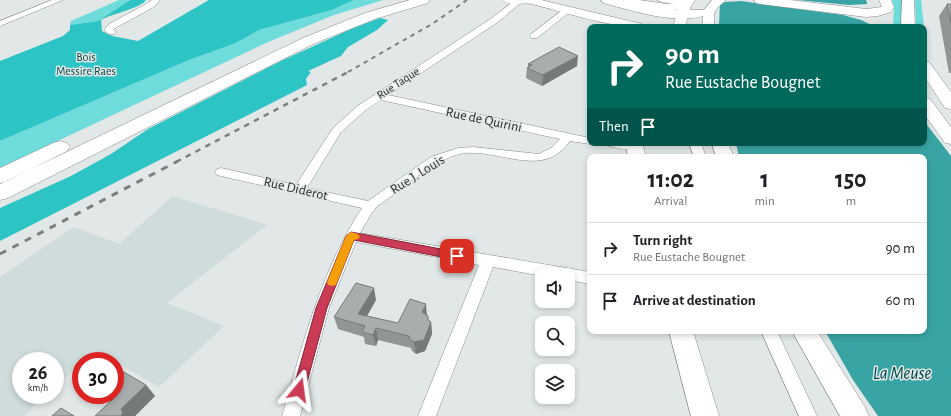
<!DOCTYPE html>
<html lang="en">
<head>
<meta charset="utf-8">
<style>
  body { margin:0; font-family:"Alegreya Sans",sans-serif; background:#f6f6f6; color:#202124; height:100vh; display:flex; flex-direction:column; font-size:15px; white-space:nowrap }
  * { box-sizing:border-box; margin:0 }
  p { font-size:13px; color:#757577 }
  .icon { flex:none; width:22px; height:22px; fill:none; stroke:currentColor; stroke-width:2; stroke-linecap:round; stroke-linejoin:round }
  .map { position:relative; flex:1; overflow:hidden }
  .drawer { position:absolute; left:587px; top:154px; width:340px; height:180px; display:flex; flex-direction:column; background:#fff; border-radius:8px; box-shadow:0 2px 6px #0003 }
  .drawer>* { flex:none }
  .guide { position:absolute; left:587px; top:24px; width:340px; height:122px; border-radius:8px; box-shadow:0 2px 6px #0003; background:#00695c; color:#fff; overflow:hidden }
  .fabs { position:absolute; left:535px; top:268px; display:grid; gap:8px }
  .fabs a { display:grid; place-items:center; width:40px; height:40px; border-radius:8px; background:#fff; box-shadow:0 2px 6px #0003; font-size:20px }
  .speed { position:absolute; left:12px; top:352px; display:flex; gap:8px; font-size:20px; font-weight:700; text-align:center }
  .speed>* { display:grid; place-content:center; width:52px; height:52px; border-radius:50%; background:#fff; box-shadow:0 2px 6px #0003; line-height:1 }
  .speed small { font-size:10px; font-weight:400 }
  .speed .limit { border:6px solid #d22; background:#fff; color:#111 }
  .pin { position:absolute; display:grid; place-items:center; width:34px; height:34px; color:#fff; margin:-17px; border-radius:8px; box-shadow:0 2px 6px #0006 }
  .me { position:absolute; width:44px; margin:-22px; rotate:16deg; stroke-linejoin:round; filter:drop-shadow(0 0 3px #0008) }
  .turn { display:flex; align-items:center; gap:14px; height:84px; padding:0 12px; font-size:18px }
  .turn .icon { width:52px; height:52px; stroke-width:2.5 }
  .turn b { display:block; font-size:28px; line-height:34px }
  .then { display:flex; align-items:center; height:38px; padding:0 12px; background:#0003; gap:8px; font-size:15px }
  .eta { display:flex; justify-content:space-evenly; align-items:center; height:68px; text-align:center }
  .eta b { font-size:24px; font-weight:600; line-height:28px }
  ul { padding:0; list-style:none }
  li { display:flex; align-items:center; gap:12px; height:52px; padding:0 12px; border-top:1px solid #e0e0e0 }
  li div { flex:1 }
  li b { display:block; font-size:15px }
  li em { font-style:normal }
  .map>svg:first-child { display:block }
  .built { fill:#cfdcdc }
  .green { fill:#6ddcdb }
  .forest { fill:#2cc4c4 }
  .water { fill:#39a4a4 }
  .pier { fill:#e2e7e7 }
  .lines { fill:none; stroke-linecap:round; stroke-linejoin:round }
  .street-casing { stroke:#888c8c; stroke-width:1 }
  .secondary-casing { stroke:#888c8c; stroke-width:1 }
  .primary-casing { stroke:#888c8c; stroke-width:1 }
  .highway-casing { stroke:#888c8c; stroke-width:1 }
  .street { fill:#fff; fill-rule:evenodd }
  .secondary { fill:#fff; fill-rule:evenodd }
  .primary { fill:#fff; fill-rule:evenodd }
  .highway { fill:#fff; fill-rule:evenodd }
  .rail-far2 { stroke:#7d8080; stroke-width:2; stroke-dasharray:4.5 4.5; stroke-linecap:butt }
  .rail-far1 { stroke:#7d8080; stroke-width:2.5; stroke-dasharray:5.5 5.5; stroke-linecap:butt }
  .rail { stroke:#7d8080; stroke-width:3; stroke-dasharray:7 7; stroke-linecap:butt }
  .wall { fill:#909595 }
  .shaded-wall { fill:#767979 }
  .building { fill:#a8adad; stroke:#767979 }
  .route { fill:#cb3b55; stroke:#842637 }
  .slow { fill:#f59e0b }
  .labels { text-anchor:middle; stroke-width:3; stroke-linejoin:round; paint-order:stroke }
  .far-park-label { font-size:12px; fill:#084949; stroke:#e2e7e7 }
  .far-street-label { font-size:12px; fill:#2f3130; stroke:#e2e7e7 }
  .street-label { font-size:14px; fill:#2f3130; stroke:#e2e7e7 }
  .near-water-label { font-size:18px; font-style:italic; fill:#044747; stroke:#e2e7e7 }
</style>
</head>
<body>
<div class="map">
<svg width="951" height="416" viewBox="0 0 951 416">
  <rect width="100%" height="100%" fill="#e2e7e7"/>
  <path class="built" d="M173 196 267 225 167 303 224 326 159 387 115 361 94 350 55 387V361H21V395H46L24 416H0V277L74 227 119 244Z"/>
  <path class="green" d="M119 0H130L98 21 70 25 71 21Z
    M354 0H383L334 15 268 42 0 168V141L189 60 236 43 259 30 332 10Z
    M892 0H904L903 27H893L894 9 893 7Z
    M915 0H921L924 27H916Z"/>
  <path class="forest" d="M130 0H146C141 8 111 14 101 20L102 31 112 36 138 41 209 0H354L332 10 259 30 236 43 189 60 0 141V61L63 36 70 30V25L98 21Z
    M380 18 388 20 377 30 348 47 341 56 308 71 311 72 306 79 307 85 0 241V208L71 176 111 154 148 129 283 60 351 29Z"/>
  <path class="water" d="M720 0H866L874 27H719Z
    M924 121 951 156V416H878L853 380 825 331H924V157H739L736 143H924Z"/>
  <path class="pier" d="M719 0H798L849 5 868 4 876 27 861 20 843 15 741 1 725 2 718 5Z"/>
  <g class="lines">
    <defs>
      <path id="street" d="M52 0H63L0 26V21Z
        M152 0H160L154 7 115 28 113 29 116 32 115 34H109L104 30 109 24 148 3Z
        M515 0 523 1 498 22 388 95 590 138V143H594L590 144 570 141C544 179 502 150 465 153 442 155 407 184 389 198 384 201 378 205 375 209 369 216 365 225 360 233L590 272V284L568 280V275L542 276 493 267 436 416H418L479 265 356 242 329 308 300 416H282C303 344 320 272 362 208L221 176 217 175 215 172 217 169 221 168 296 185 333 128 359 105 492 18ZM381 100 560 139 551 148 539 154 473 147 458 148 431 157 368 201 307 188 341 132 367 109Z
        M657 0H684C678 4 663 4 657 0Z
        M565 8H571L572 10 537 38H531L530 36 531 34Z
        M604 143H636L640 146 638 148C629 151 615 148 606 145Z
        M689 143H701L706 157H694Z
        M761 331H777L817 416H799Z"/>
      <path id="secondary" d="M503 0H541L642 24 644 27C606 27 568 13 532 4 524 2 508 7 503 0Z
        M623 0H639L667 4 673 3 679 0H695L690 8 685 27H673L678 9C666 12 631 10 623 0Z
        M712 0H726L717 8 714 14V27H702L704 10Z
        M626 143H642L646 157H628Z
        M712 143H728L734 157H716Z
        M669 331H693L719 416H691Z
        M792 331H817L865 407 869 416H840Z"/>
      <path id="primary" d="M754 0H790L866 9 882 7 879 0H891L894 7 891 12 878 16 866 17 760 4 756 3Z
        M902 0H914L915 27H901Z
        M924 61 929 62 951 92V109L945 108 924 76Z
        M924 97 930 99 951 127V144L945 143 924 114Z"/>
      <path id="highway" d="M410 0H430L428 3 375 19 313 44 8 198 0 200V184L303 38 365 13Z
        M601 0H622L664 9 704 10 706 13 704 16C670 24 635 11 603 3Z
        M60 141 67 143 70 147 67 151 7 181 0 183V168L53 143Z"/>
    </defs>
    <use href="#street" class="street-casing"/>
    <use href="#secondary" class="secondary-casing"/>
    <use href="#primary" class="primary-casing"/>
    <use href="#highway" class="highway-casing"/>
    <use href="#street" class="street"/>
    <use href="#secondary" class="secondary"/>
    <use href="#primary" class="primary"/>
    <use href="#highway" class="highway"/>
    <path class="rail-far2" d="M348 72 432 24 467 0"/>
    <path class="rail-far1" d="M176 162 350 71"/>
    <path class="rail" d="M0 254 178 161"/>
  </g>
  <path class="wall" d="M947 4H951V73H949L939 16Z
    M528 64 577 66 542 86 526 78 527 68 528 67Z
    M376 300 367 316 398 323 427 316H428V320L431 322 432 334 425 351 416 354 412 351 411 348 378 340 376 346 365 344 364 337 338 329 334 317Z
    M146 385 155 396 135 416H95L114 399 109 395H115Z"/>
  <path class="shaded-wall" d="M578 56 577 66 542 86 543 75Z
    M374 288 376 300 361 326 358 314Z
    M426 304 427 316 422 312Z
    M428 316 429 327 431 322 432 334 425 351 416 354 414 342Z
    M376 328 378 340 376 346 373 335Z
    M146 385 155 396 135 416H121V409Z"/>
  <path class="building" d="M947 4H951V23Z
    M559 47 578 56 543 75 527 68 532 65 528 64Z
    M356 283 374 288 358 314 398 323 410 299 426 304 422 312 428 316V320L431 322 424 340 414 342 410 340 409 336 376 328 373 335 362 332 365 326 334 317Z
    M115 367 146 385 121 409 123 413 121 416H95L116 396 114 395H115Z
    M61 408 74 416H52Z"/>
  <path class="route" d="M351 232 457 252 461 253 462 256 461 258 457 260 354 240 327 308 305 390 303 394 299 396 294 394 293 390 316 308 346 236Z"/>
  <path class="slow" d="M351 232 358 234 360 237 358 239 354 240 336 285 332 286 328 285 327 282 346 236Z"/>
  <g class="labels">
    <g class="far-park-label">
      <text x="86" y="61">Bois<tspan x="86" dy="14">Messire Raes</tspan></text>
    </g>
    <g class="far-street-label">
      <text transform="translate(398 83) rotate(-33)" y="4">Rue Taque</text>
    </g>
    <g class="street-label">
      <text transform="translate(484 119) rotate(12)" y="5">Rue de Quirini</text>
      <text transform="translate(417 174) rotate(-32)" y="5">Rue J. Louis</text>
      <text transform="translate(296 188) rotate(13)" y="5">Rue Diderot</text>
    </g>
    <g class="near-water-label">
      <text x="902" y="379">La Meuse</text>
    </g>
  </g>
</svg>
<div class="fabs">
<a><svg class="icon" aria-label="sound" viewBox="0 0 24 24"><path d="M4 9h4l5-4v14l-5-4H4zM17 9q2 3 0 6"/></svg></a>
<a><svg class="icon" aria-label="search" viewBox="0 0 24 24"><circle cx="10" cy="10" r="6"/><path d="M15 15l6 6"/></svg></a>
<a><svg class="icon" aria-label="layers" viewBox="0 0 24 24"><path d="M12 4l9 5-9 5-9-5zM3 14l9 5 9-5"/></svg></a>
</div>
<div class="speed"><div>26<small>km/h</small></div><div class="limit">30</div></div>
<div class="pin" style="left:457px;top:256px;background:#d93025"><svg class="icon" aria-label="arrive" viewBox="0 0 24 24"><path d="M6 21V4h12l-3 4 3 4H6"/></svg></div>
<svg class="me" style="left:299px;top:390px" viewBox="-20 -20 40 40"><path d="M0-17L14 15 0 8-14 15z" fill="#cb3b55" stroke="#fff" stroke-width="4"/></svg>
<div class="guide">
<div class="turn"><svg class="icon" aria-label="right" viewBox="0 0 24 24"><path d="M7 20v-9h11M14 6l5 5-5 5"/></svg><div><b>90 m</b>Rue Eustache Bougnet</div></div>
<div class="then">Then<svg class="icon" aria-label="arrive" viewBox="0 0 24 24"><path d="M6 21V4h12l-3 4 3 4H6"/></svg></div>
</div>
<section class="drawer">
<div class="eta">
<div><b>11:02</b><p>Arrival</p></div>
<div><b>1</b><p>min</p></div>
<div><b>150</b><p>m</p></div>
</div>
<ul>
<li><svg class="icon" aria-label="right" viewBox="0 0 24 24"><path d="M7 20v-9h11M14 6l5 5-5 5"/></svg><div><b>Turn right</b><p>Rue Eustache Bougnet</p></div><em>90 m</em></li>
<li><svg class="icon" aria-label="arrive" viewBox="0 0 24 24"><path d="M6 21V4h12l-3 4 3 4H6"/></svg><div><b>Arrive at destination</b></div><em>60 m</em></li>
</ul>
</section>
</div>
</body>
</html>
